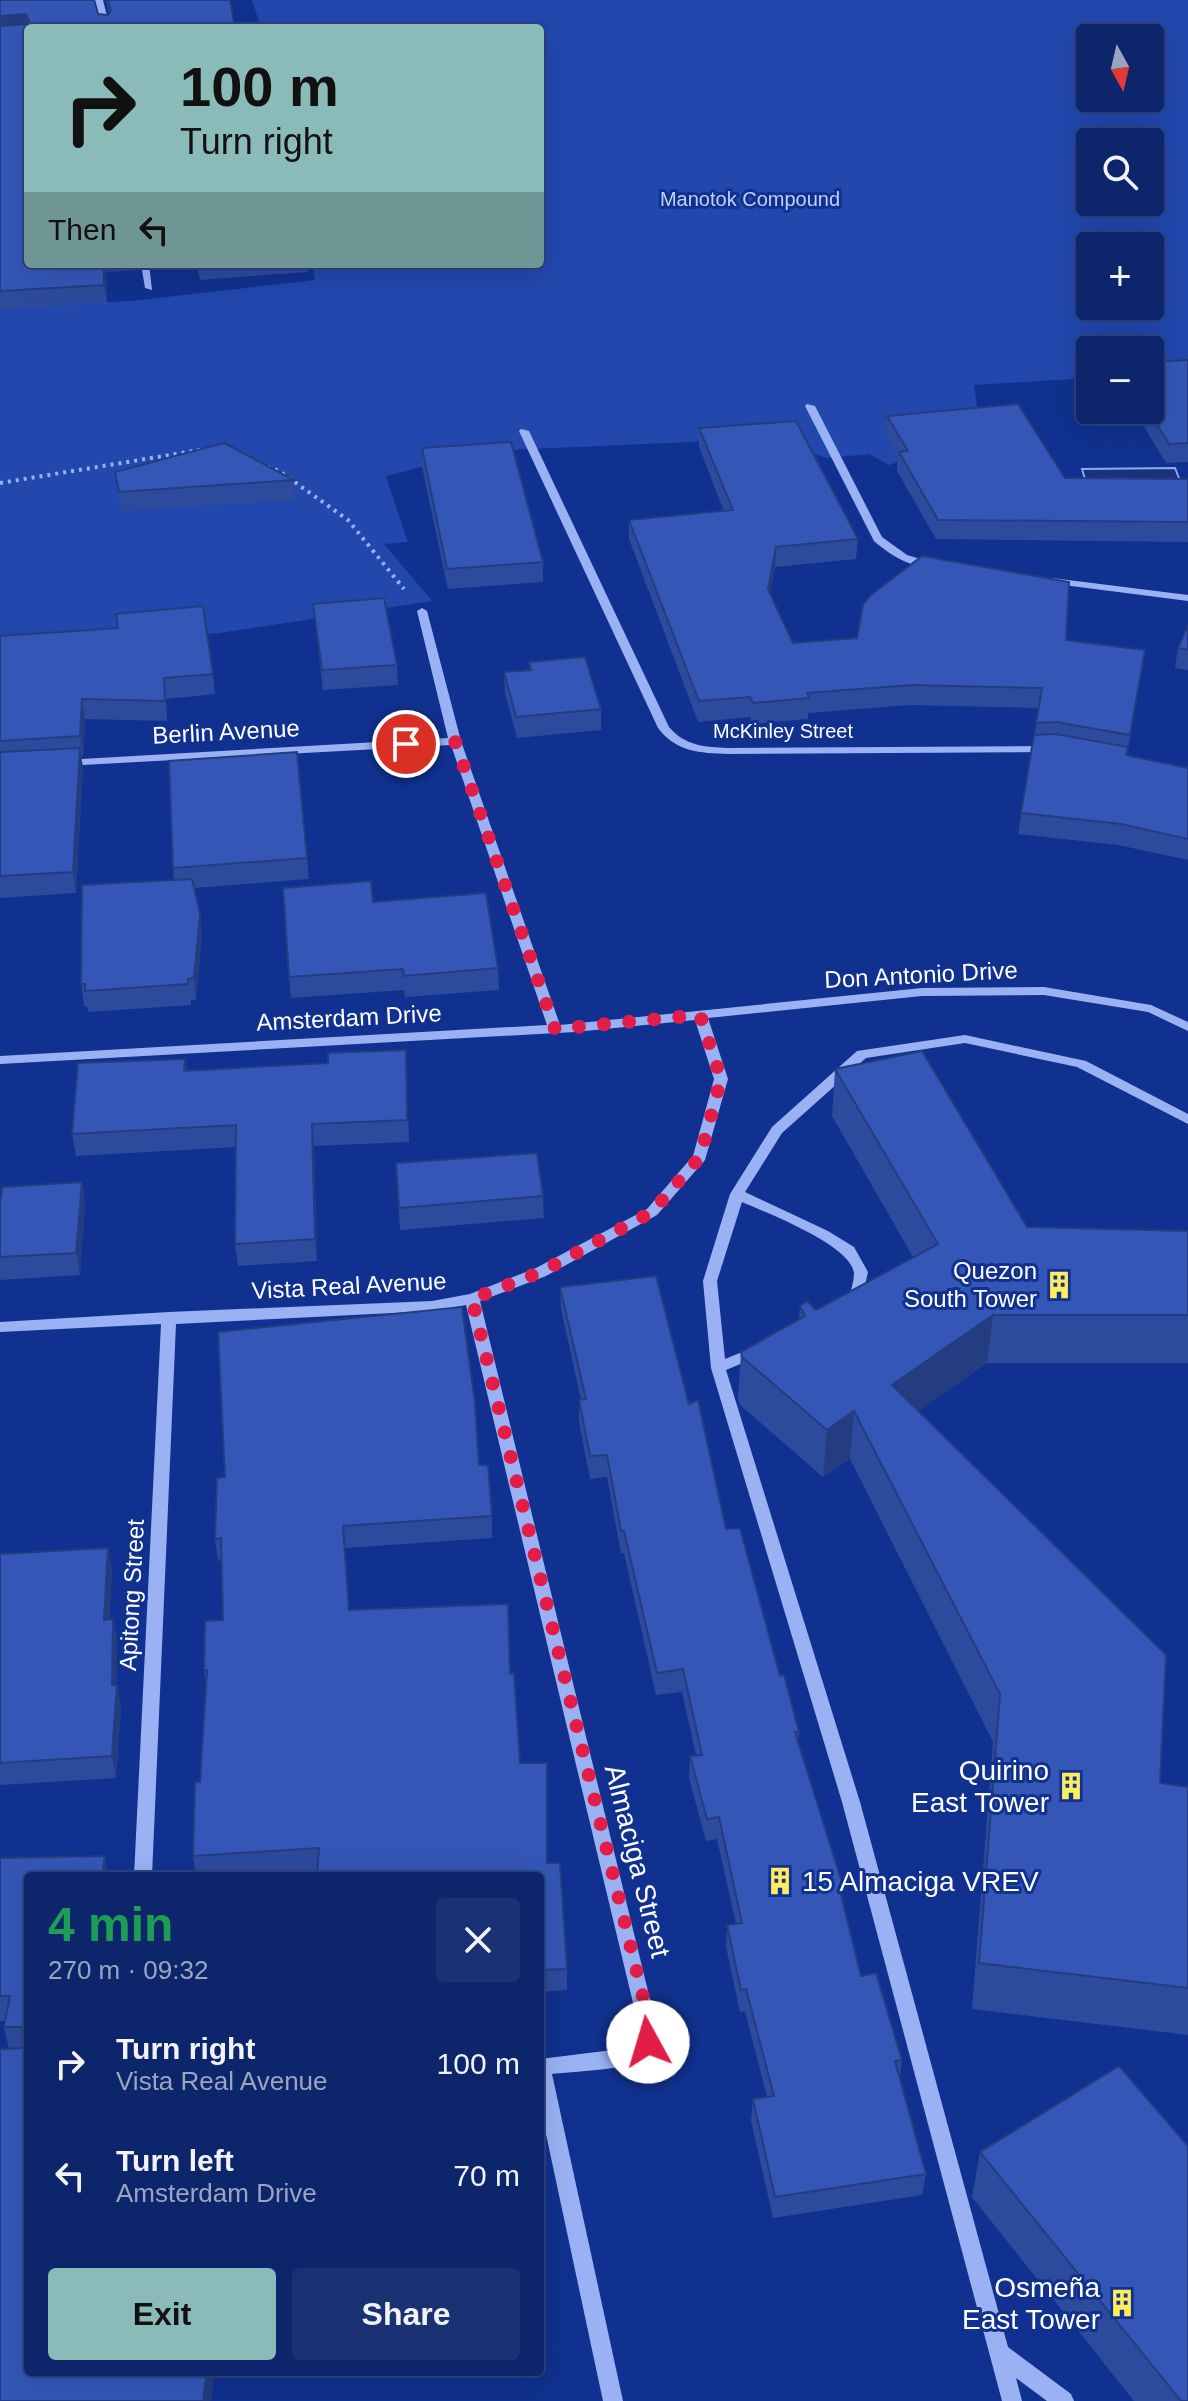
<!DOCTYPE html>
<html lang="en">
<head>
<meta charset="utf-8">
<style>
  body { margin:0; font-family:Helvetica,sans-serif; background:#1a3173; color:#f1f3f6; height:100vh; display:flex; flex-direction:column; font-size:30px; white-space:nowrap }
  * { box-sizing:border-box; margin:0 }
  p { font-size:26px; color:#9aa5c1 }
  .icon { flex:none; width:44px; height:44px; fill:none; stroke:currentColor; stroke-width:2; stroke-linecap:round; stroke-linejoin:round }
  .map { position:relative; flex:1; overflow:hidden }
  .details { position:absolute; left:24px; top:1872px; width:520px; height:504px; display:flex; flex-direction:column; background:#0c256b; border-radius:8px; box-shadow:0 8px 32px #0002,0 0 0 2px #2c427e }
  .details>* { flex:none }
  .guide { position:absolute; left:24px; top:24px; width:520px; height:244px; border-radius:8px; box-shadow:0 8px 32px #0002,0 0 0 2px #2c427e; background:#8bbbb9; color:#111; overflow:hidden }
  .needle { width:52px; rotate:172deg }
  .buttons { position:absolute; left:1076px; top:24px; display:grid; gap:16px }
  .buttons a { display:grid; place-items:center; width:88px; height:88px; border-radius:8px; background:#0c256b; box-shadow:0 8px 32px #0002,0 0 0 2px #2c427e; font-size:40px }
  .pin { position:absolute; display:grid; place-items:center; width:68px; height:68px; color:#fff; margin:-34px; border:4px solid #fff; border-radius:50%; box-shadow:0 2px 8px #0007 }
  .me { position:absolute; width:88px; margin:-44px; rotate:354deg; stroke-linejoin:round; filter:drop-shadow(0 0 6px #0008) }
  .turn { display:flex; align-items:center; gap:28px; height:168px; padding:0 24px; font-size:36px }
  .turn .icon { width:104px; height:104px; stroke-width:2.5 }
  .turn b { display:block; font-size:56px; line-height:68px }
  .then { display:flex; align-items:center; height:76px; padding:0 24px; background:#0003; gap:16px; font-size:30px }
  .round { display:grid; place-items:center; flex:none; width:84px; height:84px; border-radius:8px; background:#1a3173 }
  .overview { display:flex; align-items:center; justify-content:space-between; height:136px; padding:0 24px }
  h1 { font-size:48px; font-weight:600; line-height:60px; color:#1e9e55 }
  .action { display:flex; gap:16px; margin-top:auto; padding:16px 24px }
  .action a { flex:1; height:92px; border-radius:8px; background:#8bbbb9; color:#111; font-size:32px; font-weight:600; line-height:92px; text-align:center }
  .action a+a { background:#1a3173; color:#f1f3f6 }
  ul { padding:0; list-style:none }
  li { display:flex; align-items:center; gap:24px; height:112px; padding:0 24px }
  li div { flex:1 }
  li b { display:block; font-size:30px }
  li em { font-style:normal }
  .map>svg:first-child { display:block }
  .green { fill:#2248ae; fill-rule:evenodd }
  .water { fill:#1a3279; stroke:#8ba9f6; stroke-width:2 }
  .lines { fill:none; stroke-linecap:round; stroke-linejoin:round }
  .path { stroke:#9ab2f3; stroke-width:4; stroke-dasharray:3 5; stroke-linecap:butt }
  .minor { fill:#9ab2f3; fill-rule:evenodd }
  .wall { fill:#2d4b9d }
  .shaded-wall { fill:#243d80 }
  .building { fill:#3457b7; stroke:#243d80; stroke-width:2 }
  .route { stroke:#e11d48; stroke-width:14; stroke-dasharray:0 25.2 }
  .labels { text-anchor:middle; stroke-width:6; stroke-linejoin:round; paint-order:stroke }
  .far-park-label { font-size:20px; fill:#c1d1fd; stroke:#10318f }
  .far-street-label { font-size:20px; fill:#fff; stroke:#10318f }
  .street-label { font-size:24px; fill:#fff; stroke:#10318f }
  .poi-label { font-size:24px; fill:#fff; stroke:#10318f; text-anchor:end }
  .near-poi-label { font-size:28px; fill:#fff; stroke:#10318f; text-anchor:end }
  .near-street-label { font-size:28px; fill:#fff; stroke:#10318f }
</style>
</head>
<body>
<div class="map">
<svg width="1188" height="2401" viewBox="0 0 1188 2401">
  <rect width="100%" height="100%" fill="#10318f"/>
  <path class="green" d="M252 0H1188V372L1150 374V350H1090V378L974 385 978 415 935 449 889 465 869 454 827 458 752 434 691 442 482 451 386 476 408 542 384 544 432 601 219 633 107 639 0 680V308L131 301 315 280 312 264H540V28H261ZM1090 38H1150V98H1090ZM1090 142H1150V202H1090ZM1090 246H1150V306H1090Z"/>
  <path class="water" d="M1175 468 1184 491 1089 492 1082 469Z"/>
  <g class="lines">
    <path class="path" d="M267 467 279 471 348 520 404 589
      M0 483 200 450"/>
    <path class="minor" d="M95 0H103L110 28H102Z
      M141 264H149L152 290 145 288Z
      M807 404 815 406 882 537 907 555 937 564V568C913 569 891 556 874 541L805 406Z
      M521 429 529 431 669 727C685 746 705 747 728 748L1050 746 1056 749 1050 752 728 754C700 753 676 752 658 728L519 431Z
      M1052 578 1188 595V601L1048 583 1047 581Z
      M422 608 427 611 461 741 560 1025 922 988 1044 987 1151 1005 1188 1022V1031L1148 1012 1044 995 922 996 708 1018 728 1079 705 1160 657 1215 546 1276 480 1301 657 2028C657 2043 654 2052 642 2061 630 2069 569 2072 552 2074L623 2401H603L540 2106V2059L629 2048 639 2039V2028L466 1305 432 1311 176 1324 152 1876H134L161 1324 0 1332V1322L169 1312 432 1301 470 1294 536 1268 647 1209 693 1156 714 1079 695 1020 575 1032 0 1064V1056L547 1025 451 745 64 766 58 763 64 760 448 738 417 611Z
      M965 1035 1086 1061 1188 1114V1124L1077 1067 965 1043 866 1058 782 1133 745 1192 828 1231 854 1247 868 1272 860 1308 855 1309 848 1304C849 1295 854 1283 854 1273 851 1245 767 1213 742 1202L717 1281 725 1359 757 1346 762 1347 764 1351 762 1355 726 1370 860 1802 1008 2347 1071 2394 1074 2401H1047L1016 2378 1022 2401H1002L842 1802 711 1368 703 1281 730 1194 772 1127 857 1051Z"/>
  </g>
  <path class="wall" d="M0 0 108 15 109 13 106 0H230L28 28V264H140L139 270 106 272 107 303 0 310Z
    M151 264H307L308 272 200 280 197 266 153 269Z
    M1188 360V462L1166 463 1134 410H1150Z
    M887 416 1065 478 1188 479V542L936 539 897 471 898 457 886 435Z
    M699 428 858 539 856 559 775 567 770 593 793 643 1066 640 1142 670 1127 755 1188 768V860L1118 845 1018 834 1039 708 910 705 808 713V719L752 724 750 717 698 722 629 539V520L724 511 699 447Z
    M422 448 543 562V582L448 589 422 467Z
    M115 472 294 480 295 500 121 511Z
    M313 604 397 665 398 685 323 690Z
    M1188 625V670L1175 668 1178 648Z
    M0 636 213 674 215 694 166 699 167 721 85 719 83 756H81L83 768 76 893 0 898Z
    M529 662 601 709V730L517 738 505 693 504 672 529 670Z
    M307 858 309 879 194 888 202 935 196 1000H191V1005L88 1012 87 1006H84L81 984 174 880 173 868Z
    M373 902 498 968 499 990 405 997 404 990 291 998 289 977Z
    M406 1050 409 1142 314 1146 317 1261 238 1266 235 1244 236 1147 76 1156 72 1134 185 1059 186 1071 328 1063Z
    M835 1069 1027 1227 1188 1231V1363H987L918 1411 1160 1783 1188 1787V2035L972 2009 993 1742 850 1459 823 1477 740 1405 738 1399 741 1352 799 1320 800 1306 816 1310 913 1257 832 1116Z
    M396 1163 543 1196 544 1218 400 1230Z
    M82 1182 85 1204 80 1275 0 1280V1207Z
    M560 1287 689 1404 726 1529 780 1676 799 1732 798 1741 843 1886 842 1896 861 1976 902 2060 900 2078 926 2174 922 2195 773 2218 751 2121 753 2099 767 2097 745 2011 740 2012 726 1947 727 1925 736 1924 717 1839 706 1841 689 1778 690 1756 696 1755 682 1692 656 1695 624 1553 621 1554 607 1477 590 1479 579 1422V1400H581L561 1309Z
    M479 1465 492 1516V1538L345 1548 349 1610 510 1674 520 1763 547 1863 567 1969V1990L540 1992V1876L318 1870 223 1876H196L193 1856 200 1782 206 1687 204 1670 223 1620 222 1560 218 1561 215 1539 225 1477Z
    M108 1548 112 1570 109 1620 113 1619 117 1641 116 1685 121 1707 116 1778 0 1785V1554Z
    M105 1856 28 2372H214L211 2401H0L9 2049 4 2027 5 2021H0V1858Z
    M980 2152 1188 2401H1134L972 2197Z"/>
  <path class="shaded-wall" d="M26 14 28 30 0 33V16Z
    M104 264 106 272 107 303 104 285Z
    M776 547 775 567 767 609 768 589Z
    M82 699 85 719 83 756 80 736Z
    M80 748 83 768 76 893 73 872Z
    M200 914 202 935 196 1000 194 978Z
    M312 1124 314 1146 317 1261 315 1239Z
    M82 1182 85 1204 80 1275 76 1253Z
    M993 1315 987 1363 887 1433 892 1385Z
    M854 1411 850 1459 823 1477 827 1430Z
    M108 1548 112 1570 108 1642 104 1620Z
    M113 1619 117 1641 116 1706 117 1685 121 1707 116 1778 112 1756Z
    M105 1856 109 1876H102Z
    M207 2372H214L211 2401H203Z"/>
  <path class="building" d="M0 0H94L98 14 108 15 111 11 108 0H230L235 28H28V264H104V285L0 291V26L26 24 29 21 26 14 0 16Z
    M1188 360V443L1169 444 1148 410H1150V362Z
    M1018 404 1065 478 1188 479V522L938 520 899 452 908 451 887 416Z
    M796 421 858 539 776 547 768 589 793 643 857 638 863 605 871 595 922 556 1069 582 1066 640 1145 650 1130 735 1056 722 1036 723 1042 688 912 685 807 693 809 698 753 703 750 697 699 701 629 520 733 510 699 428Z
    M511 442 543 562 447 569 422 448Z
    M224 443 294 480 119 492 115 472Z
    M384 598 397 665 322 670 313 604Z
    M203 606 213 674 164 678 165 701 82 699 80 736 0 741V636L118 628 116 614Z
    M1188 625V650L1178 648Z
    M585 657 601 709 516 717 504 672 531 670 529 662Z
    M1055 734 1128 747 1126 755 1188 768V839L1121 824 1021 813 1034 735Z
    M80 748 73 872 0 876V752Z
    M297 752 307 858 173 868 169 761Z
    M192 879 200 914 194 978 188 979V984L85 991V984H81L82 885Z
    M371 881 373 902 486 893 498 968 404 976 403 969 289 977 283 888Z
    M406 1050 407 1120 312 1124 315 1239 235 1244 236 1125 72 1134 78 1063 185 1059 184 1071 328 1063V1053Z
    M922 1051 1027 1227 1188 1231V1315H993L892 1385 1166 1655 1160 1783 1188 1787V1988L979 1963 1000 1694 854 1411 827 1430 742 1357 741 1352 805 1316 800 1306 807 1301 816 1310 938 1244 835 1069Z
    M537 1153 543 1196 399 1208 396 1163Z
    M82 1182 76 1253 0 1257V1207L2 1187Z
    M656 1276 689 1404 698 1400 726 1529 740 1528 780 1676 784 1675 799 1732H795L843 1886 839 1887 861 1976 876 1973 902 2060 895 2061 926 2174 775 2197 753 2099 774 2096 746 1989 741 1990 727 1925 742 1923 719 1817 707 1819 690 1756 702 1755 683 1669 657 1673 624 1531H621L607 1455 590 1456 579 1400 586 1399 560 1287Z
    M462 1307 475 1403 479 1465H488L492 1516 343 1526 349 1610 508 1604 510 1674 514 1673 520 1763H547V1863H560L567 1969 540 1970V1876H317L319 1848 193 1856 195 1782H200L207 1670H204L205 1621 223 1620 221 1538 215 1539 217 1478 225 1477 218 1332Z
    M108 1548 104 1620 113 1619 112 1685H117L112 1756 0 1763V1554Z
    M105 1856 102 1876H28V2372H207L203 2401H0V2049L24 2048 25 2030 22 2027H4L10 1996H0V1858Z
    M1119 2066 1188 2146V2401H1181L980 2152Z"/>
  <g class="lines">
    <path class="route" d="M406 744 455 741 555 1029 700 1015 721 1079 700 1157 652 1212 541 1272 472 1299 646 2009 648 2042"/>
  </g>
  <defs>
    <symbol id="building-bare" viewBox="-9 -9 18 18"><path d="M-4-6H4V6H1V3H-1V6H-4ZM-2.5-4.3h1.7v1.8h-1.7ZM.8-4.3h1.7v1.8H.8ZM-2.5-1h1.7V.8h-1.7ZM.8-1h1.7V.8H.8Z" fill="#ffed5b" stroke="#10318f" stroke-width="2.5" paint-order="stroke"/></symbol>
  </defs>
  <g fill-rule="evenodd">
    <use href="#building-bare" x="1039" y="1265" width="40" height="40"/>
    <use href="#building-bare" x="1051" y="1766" width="40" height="40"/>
    <use href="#building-bare" x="760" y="1861" width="40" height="40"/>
    <use href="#building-bare" x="1102" y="2283" width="40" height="40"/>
  </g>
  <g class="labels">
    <g class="far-park-label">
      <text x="750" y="206">Manotok Compound</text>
    </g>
    <g class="far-street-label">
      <text x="783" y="738">McKinley Street</text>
    </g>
    <g class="street-label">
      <text transform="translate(226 732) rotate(-3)" y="8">Berlin Avenue</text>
      <text transform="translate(921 975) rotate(-3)" y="8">Don Antonio Drive</text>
      <text transform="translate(349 1018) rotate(-3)" y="8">Amsterdam Drive</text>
      <text transform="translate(349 1286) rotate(-3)" y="8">Vista Real Avenue</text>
      <text transform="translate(132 1595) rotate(-87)" y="8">Apitong Street</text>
    </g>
    <g class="poi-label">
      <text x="1037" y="1279">Quezon<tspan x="1037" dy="28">South Tower</tspan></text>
    </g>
    <g class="near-poi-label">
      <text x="1049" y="1780">Quirino<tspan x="1049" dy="32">East Tower</tspan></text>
      <text x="802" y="1891" text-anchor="start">15 Almaciga VREV</text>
      <text x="1100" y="2297">Osmeña<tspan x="1100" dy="32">East Tower</tspan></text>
    </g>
    <g class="near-street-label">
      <text transform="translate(638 1861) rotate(76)" y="10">Almaciga Street</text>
    </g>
  </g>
</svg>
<div class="buttons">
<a><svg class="needle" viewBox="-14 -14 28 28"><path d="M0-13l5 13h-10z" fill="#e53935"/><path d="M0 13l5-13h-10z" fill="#9aa5c1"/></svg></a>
<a><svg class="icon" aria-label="search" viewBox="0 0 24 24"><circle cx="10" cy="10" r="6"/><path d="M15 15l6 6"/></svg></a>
<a>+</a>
<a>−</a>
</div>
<div class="pin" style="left:406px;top:744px;background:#d93025"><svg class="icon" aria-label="arrive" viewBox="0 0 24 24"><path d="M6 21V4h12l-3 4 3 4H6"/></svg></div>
<svg class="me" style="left:648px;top:2042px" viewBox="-20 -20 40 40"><circle r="19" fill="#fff"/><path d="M0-13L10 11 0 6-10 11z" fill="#e11d48"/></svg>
<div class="guide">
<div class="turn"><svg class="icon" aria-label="right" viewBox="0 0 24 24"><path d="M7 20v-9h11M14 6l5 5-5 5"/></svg><div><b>100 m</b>Turn right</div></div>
<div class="then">Then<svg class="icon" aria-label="left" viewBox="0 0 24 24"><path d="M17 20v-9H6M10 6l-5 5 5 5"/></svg></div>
</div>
<section class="details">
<div class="overview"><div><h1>4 min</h1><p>270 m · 09:32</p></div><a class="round"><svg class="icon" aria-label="close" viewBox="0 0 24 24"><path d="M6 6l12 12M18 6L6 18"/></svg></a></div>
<ul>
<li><svg class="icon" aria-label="right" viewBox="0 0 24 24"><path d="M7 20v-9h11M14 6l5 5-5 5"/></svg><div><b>Turn right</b><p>Vista Real Avenue</p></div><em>100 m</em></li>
<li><svg class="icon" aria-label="left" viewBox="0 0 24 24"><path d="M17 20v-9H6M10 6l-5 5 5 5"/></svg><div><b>Turn left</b><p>Amsterdam Drive</p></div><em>70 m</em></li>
</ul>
<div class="action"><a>Exit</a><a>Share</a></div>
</section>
</div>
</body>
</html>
